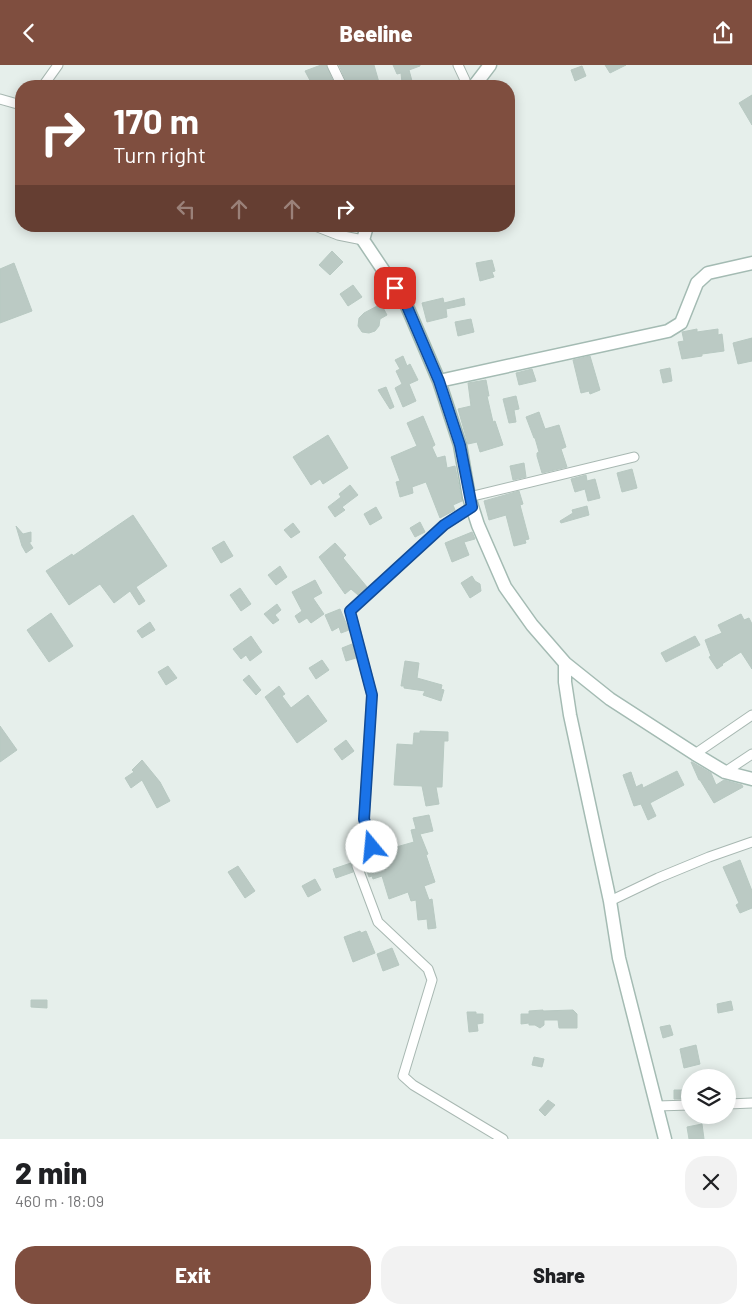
<!DOCTYPE html>
<html lang="en">
<head>
<meta charset="utf-8">
<style>
  body { margin:0; font-family:Barlow,sans-serif; background:#f2f2f2; color:#202124; height:100vh; display:flex; flex-direction:column; font-size:19px; white-space:nowrap }
  * { box-sizing:border-box; margin:0 }
  p { font-size:16px; color:#757577 }
  .icon { flex:none; width:28px; height:28px; fill:none; stroke:currentColor; stroke-width:2; stroke-linecap:round; stroke-linejoin:round }
  .map { position:relative; height:1074px; overflow:hidden }
  .drawer { display:flex; flex-direction:column; background:#fff; flex:1 }
  .drawer>* { flex:none }
  .top-card { position:absolute; left:15px; top:15px; width:500px; height:152px; border-radius:20px; box-shadow:0 2px 12px #0003; background:#7f4e3f; color:#fff; overflow:hidden }
  .buttons { position:absolute; left:681px; top:1004px; display:grid; gap:10px }
  .buttons a { display:grid; place-items:center; width:55px; height:55px; border-radius:50%; background:#fff; box-shadow:0 2px 12px #0003; font-size:25px }
  .pin { position:absolute; display:grid; place-items:center; width:42px; height:42px; color:#fff; margin:-21px; border-radius:10px; box-shadow:0 2px 8px #0006 }
  .me { position:absolute; width:55px; margin:-28px; rotate:343deg; stroke-linejoin:round; filter:drop-shadow(0 0 4px #0008) }
  .turn { display:flex; align-items:center; gap:18px; height:105px; padding:0 15px; font-size:22px }
  .turn .icon { width:65px; height:65px; stroke-width:2.5 }
  .turn b { display:block; font-size:35px; line-height:42px }
  .lanes { display:flex; align-items:center; height:48px; padding:0 15px; background:#0003; justify-content:center; gap:25px; direction:ltr }
  .lanes .off { opacity:.35 }
  .round { display:grid; place-items:center; flex:none; width:52px; height:52px; border-radius:20px; background:#f2f2f2 }
  .overview { display:flex; align-items:center; justify-content:space-between; height:85px; padding:0 15px }
  h1 { font-size:30px; font-weight:800; line-height:38px }
  .cta { display:flex; gap:10px; margin-top:auto; padding:10px 15px }
  .cta a { flex:1; height:58px; border-radius:20px; background:#7f4e3f; color:#fff; font-size:20px; font-weight:800; line-height:58px; text-align:center }
  .cta a+a { background:#f2f2f2; color:#202124 }
  header { display:flex; justify-content:space-between; align-items:center; height:65px; padding:0 15px; background:#7f4e3f; color:#fff; font-size:22px; font-weight:800 }
  .map>svg:first-child { display:block }
  .building { fill:#bbcac4; stroke:#b8c9c2 }
  .lines { fill:none; stroke-linecap:round; stroke-linejoin:round }
  .street-casing { stroke:#a8b8b2; stroke-width:11 }
  .secondary-casing { stroke:#a4bbb3; stroke-width:15 }
  .street { stroke:#fff; stroke-width:9 }
  .secondary { stroke:#fff; stroke-width:12 }
  .route-casing { stroke:#114b97; stroke-width:12 }
  .route { stroke:#1a73e8; stroke-width:9 }
</style>
</head>
<body>
<header><svg class="icon" aria-label="back" viewBox="0 0 24 24"><path d="M15 5l-7 7 7 7"/></svg>Beeline<svg class="icon" aria-label="share" viewBox="0 0 24 24"><path d="M12 15V3M7 8l5-5 5 5M5 13v7h14v-7"/></svg></header>
<div class="map">
<svg width="752" height="1074" viewBox="0 0 752 1074">
  <rect width="100%" height="100%" fill="#e6efeb"/>
  <path class="building" d="M321 0H326L335 20 313 21 305 6Z
    M339 0H374L380 21H369V18L360 21H348Z
    M393 0H420V1L409 5 412 16 402 18 401 8 397 9Z
    M605 0H626L610 8Z
    M582 1 586 11 575 16 571 5Z
    M752 30V60L739 38Z
    M332 186 343 197 330 210 319 200Z
    M492 195 495 206 492 207 494 212 480 216 476 198Z
    M14 198 32 246 0 258V204Z
    M353 220 362 232 348 241 340 229Z
    M443 233 444 238 464 233 465 240 446 244 447 252 427 257 422 238Z
    M381 239 387 250 380 254 379 261 375 266 369 268 362 267 358 261 359 253 364 248Z
    M471 254 474 267 458 271 455 257Z
    M697 264V267L718 264V270L722 269 724 286 702 289V291L682 294 678 277 684 276 682 267Z
    M752 273V296L738 299 733 278Z
    M403 291 407 301 410 299 418 315 409 319 416 336 403 342 395 323 402 319 396 306 400 304 395 295Z
    M590 291 600 325 590 329 589 326 581 328 573 295Z
    M670 303 672 316 663 318 660 305Z
    M532 304 536 316 519 320 516 308Z
    M486 315 489 331H487L493 357 495 356 503 380 480 387 477 377 468 379 458 344 471 341 468 318Z
    M386 322 394 342 390 344 378 325Z
    M516 331 519 344 514 345 516 357 509 358 503 334Z
    M539 347 545 364 559 360 566 382 561 384 567 402 542 408 537 391V388L539 387 535 373H534L526 352Z
    M423 351 435 380 432 382 437 393 445 391 447 403 455 401 462 436 453 440 455 445 440 453 426 417 412 422 413 428 400 432 396 417 400 416 391 392 417 381 407 358Z
    M328 370 348 403 323 419 320 414 311 420 293 392Z
    M524 398 526 412 513 415 510 401Z
    M632 404 637 423 622 427 617 408Z
    M586 410 587 416 595 414 600 433 588 436 585 424 575 427 571 414Z
    M350 420 358 430 342 442 345 445 335 452 328 442 341 432 339 429Z
    M519 426 523 439 520 440 529 474 525 475 526 478 514 481 506 450 489 455 484 436Z
    M587 441 589 450 561 458 560 456 573 448 572 445Z
    M376 442 382 453 370 460 364 449Z
    M133 450 167 501 136 522 145 536 139 540 130 526 114 538 100 519 69 540 46 506 72 489 73 491Z
    M420 457 425 467 415 472 410 463Z
    M293 458 300 467 291 473 284 465Z
    M16 461 23 469 31 467V477H29L33 483 26 488 22 481Z
    M472 467 475 474 464 477 469 490 452 497 445 478Z
    M224 476 233 491 221 498 212 483Z
    M335 478 346 490 343 493 367 522 358 530 351 524 345 529 319 492Z
    M280 501 287 512 276 520 268 510Z
    M472 511 475 516 480 519 481 526 470 533 461 518Z
    M315 515 322 528 313 533 324 549 311 558 307 553 299 558 295 551 302 546 292 527Z
    M240 523 251 539 241 546 230 530Z
    M277 539 281 545 275 550 279 555 273 559 264 549Z
    M340 544 349 565 341 568 339 562 332 566 325 550Z
    M51 548 73 581 49 597 27 565Z
    M741 549 744 555 749 553 752 559V604L741 587 722 599 723 600 717 604 709 592 711 591 705 575 722 568 718 560Z
    M150 557 155 565 142 573 137 566Z
    M251 571 262 587 250 596 246 590 241 594 233 584Z
    M695 571 700 580 666 597 661 588Z
    M352 579 356 593 346 596 342 583Z
    M322 595 329 605 316 614 309 603Z
    M405 596 419 598 417 613 442 620 441 624 444 625 441 636 423 630 425 626 404 623V621H401Z
    M168 601 177 613 166 620 158 607Z
    M249 610 261 625 256 630 243 615Z
    M279 621 285 629 282 631 291 643 308 630 327 656 297 678 265 632Z
    M0 661 17 685 0 697Z
    M420 666 448 667V676H444L442 722H436L439 739 426 741 422 721 394 720 397 679 413 680 414 668H420Z
    M346 675 354 686 342 695 334 684Z
    M142 695 160 717 170 736 157 743 142 715 131 723 125 713 134 707 132 705Z
    M691 697H692L711 708 716 720 724 715 742 720 743 722 714 738 700 715H699Z
    M677 706 684 720 650 738 656 751 648 755 641 739 634 741 623 710 631 707 636 722 642 719 643 723Z
    M429 750 433 766 420 769 428 789 426 790 435 817 424 821 429 835 432 834 436 863 428 864 427 854 418 855 416 835 411 836 408 827 389 834 382 811 373 814 372 811 369 812 365 801 375 788 414 777 411 765 416 764 413 753Z
    M740 795 752 826V843L740 848 736 840 739 838 723 802Z
    M351 798 353 807 336 813 333 804Z
    M238 801 255 826 245 833 228 807Z
    M315 814 321 825 308 832 302 821Z
    M360 866 361 868 366 866 375 888 353 897 344 872Z
    M392 883 399 900 383 906 377 889Z
    M31 935H47V943L31 942Z
    M731 936 733 945 718 948 717 939Z
    M543 945V946L573 945 577 949V963H559L558 955H544V960L540 963 535 960H529V958L521 959V949H529V946Z
    M467 947H476V949H483V958L477 959 478 966 469 967Z
    M670 960 673 970 663 973 660 962Z
    M696 980 700 999 684 1003 680 984Z
    M534 992 544 994 542 1002 532 1000Z
    M674 1025H689V1034H674Z
    M548 1035 555 1040 545 1051 539 1045Z
    M702 1059 704 1074H689L687 1062Z"/>
  <g class="lines">
    <defs>
      <path id="street" d="M332 0 342 21
        M458 0 465 15V21
        M43 21 58 0
        M0 34 21 40
        M315 161 338 170 363 175
        M469 432 634 392
        M472 442 444 460 350 546 372 630 364 755 373 781 357 801 378 857 428 904 432 915 403 1011 413 1020 503 1074
        M695 689 752 650
        M725 707 752 689
        M610 836 658 813 709 792 752 777
        M728 1039 752 1038
        M657 1041 690 1040"/>
      <path id="secondary" d="M474 21 490 0
        M367 161 363 175 406 239 439 316 460 380 469 432 478 460 505 522 532 560 565 598 610 634 695 689 725 707 752 714
        M439 316 668 266 681 258 697 218 708 208 752 198
        M565 598V617L570 650 610 836 619 893 665 1074"/>
    </defs>
    <use href="#street" class="street-casing"/>
    <use href="#secondary" class="secondary-casing"/>
    <use href="#street" class="street"/>
    <use href="#secondary" class="secondary"/>
  </g>
  <g class="lines">
    <defs>
      <path id="route" d="M372 782 364 754 372 630 350 546 444 460 472 442 460 380 439 316 406 239 395 223"/>
    </defs>
    <use href="#route" class="route-casing"/>
    <use href="#route" class="route"/>
  </g>
</svg>
<div class="buttons">
<a><svg class="icon" aria-label="layers" viewBox="0 0 24 24"><path d="M12 4l9 5-9 5-9-5zM3 14l9 5 9-5"/></svg></a>
</div>
<div class="pin" style="left:395px;top:223px;background:#d93025"><svg class="icon" aria-label="arrive" viewBox="0 0 24 24"><path d="M6 21V4h12l-3 4 3 4H6"/></svg></div>
<svg class="me" style="left:372px;top:782px" viewBox="-20 -20 40 40"><circle r="19" fill="#fff"/><path d="M0-13L10 11 0 6-10 11z" fill="#1a73e8"/></svg>
<div class="top-card">
<div class="turn"><svg class="icon" aria-label="right" viewBox="0 0 24 24"><path d="M7 20v-9h11M14 6l5 5-5 5"/></svg><div><b>170 m</b>Turn right</div></div>
<div class="lanes"><svg class="icon off" aria-label="left" viewBox="0 0 24 24"><path d="M17 20v-9H6M10 6l-5 5 5 5"/></svg><svg class="icon off" aria-label="ahead" viewBox="0 0 24 24"><path d="M12 20V5M6 11l6-6 6 6"/></svg><svg class="icon off" aria-label="ahead" viewBox="0 0 24 24"><path d="M12 20V5M6 11l6-6 6 6"/></svg><svg class="icon" aria-label="right" viewBox="0 0 24 24"><path d="M7 20v-9h11M14 6l5 5-5 5"/></svg></div>
</div>
</div>
<section class="drawer">
<div class="overview"><div><h1>2 min</h1><p>460 m · 18:09</p></div><a class="round"><svg class="icon" aria-label="close" viewBox="0 0 24 24"><path d="M6 6l12 12M18 6L6 18"/></svg></a></div>
<div class="cta"><a>Exit</a><a>Share</a></div>
</section>
</body>
</html>
